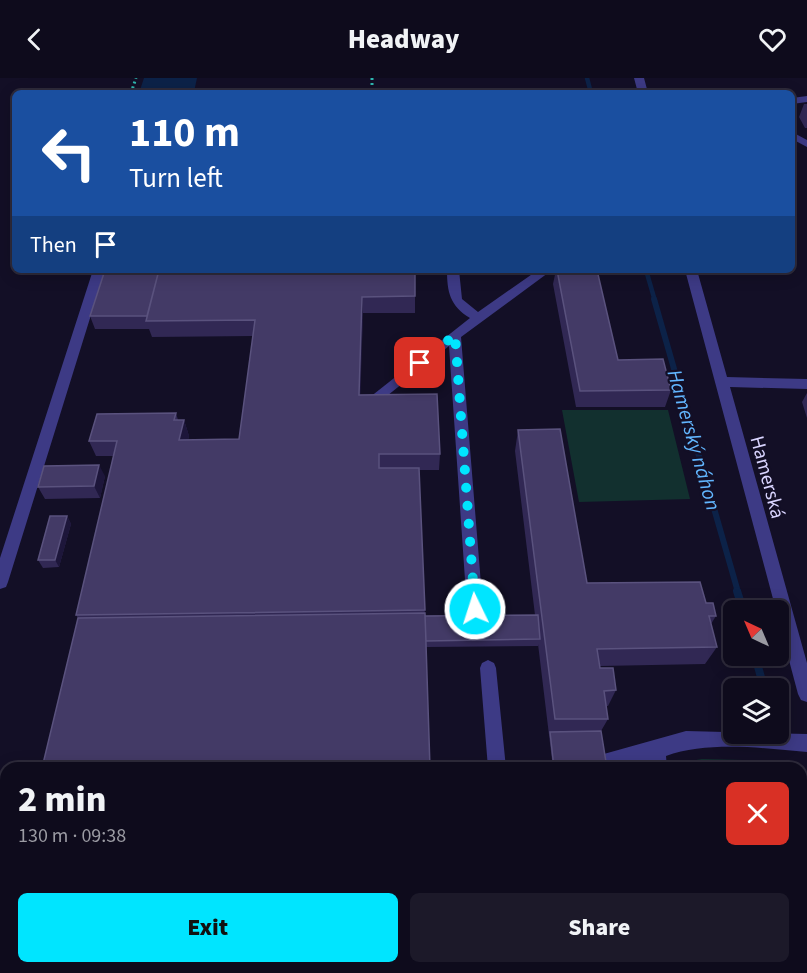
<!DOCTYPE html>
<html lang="en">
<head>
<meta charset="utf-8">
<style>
  body { margin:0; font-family:"Source Sans 3",sans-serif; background:#1c1929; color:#f1f3f6; height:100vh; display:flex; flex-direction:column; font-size:22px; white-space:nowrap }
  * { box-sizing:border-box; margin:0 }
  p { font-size:20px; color:#9b9ba3 }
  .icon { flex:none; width:33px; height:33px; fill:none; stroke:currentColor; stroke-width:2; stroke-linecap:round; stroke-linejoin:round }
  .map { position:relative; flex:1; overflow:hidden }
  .details { position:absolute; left:0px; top:684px; width:807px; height:212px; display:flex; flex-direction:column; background:#0e0b1c; border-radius:18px 18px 0 0; box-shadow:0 3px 15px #0003,0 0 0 2px #2e2b3b }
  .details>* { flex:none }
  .banner { position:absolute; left:12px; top:12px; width:783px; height:183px; border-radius:9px; box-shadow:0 3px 15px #0003,0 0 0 2px #2e2b3b; background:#1a4fa0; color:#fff; overflow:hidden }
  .needle { width:39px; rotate:316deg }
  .buttons { position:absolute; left:723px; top:522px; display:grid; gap:12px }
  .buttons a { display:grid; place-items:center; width:66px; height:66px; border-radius:9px; background:#0e0b1c; box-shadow:0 3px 15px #0003,0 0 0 2px #2e2b3b; font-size:30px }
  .pin { position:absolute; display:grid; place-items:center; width:51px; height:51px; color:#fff; margin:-26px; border-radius:12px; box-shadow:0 3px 9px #0006 }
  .me { position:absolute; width:66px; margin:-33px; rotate:356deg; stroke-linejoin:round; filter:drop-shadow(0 0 4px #0008) }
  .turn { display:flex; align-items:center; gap:21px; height:126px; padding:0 18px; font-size:27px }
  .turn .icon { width:78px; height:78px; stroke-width:2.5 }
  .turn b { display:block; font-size:42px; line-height:51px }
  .then { display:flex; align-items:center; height:57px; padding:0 18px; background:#0003; gap:12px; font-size:22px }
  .round { display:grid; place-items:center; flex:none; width:63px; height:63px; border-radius:9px; background:#1c1929 }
  .headline { display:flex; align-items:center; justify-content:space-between; height:102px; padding:0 18px }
  h1 { font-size:36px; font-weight:800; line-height:45px }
  .primary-button { display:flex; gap:12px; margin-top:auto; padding:12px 18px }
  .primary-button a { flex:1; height:69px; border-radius:9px; background:#00e5ff; color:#111; font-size:24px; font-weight:800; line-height:69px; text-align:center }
  .primary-button a+a { background:#1c1929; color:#f1f3f6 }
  header { display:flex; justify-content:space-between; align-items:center; height:78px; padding:0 18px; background:#0e0b1c; font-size:27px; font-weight:800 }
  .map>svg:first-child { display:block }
  .green { fill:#12302f }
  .water { fill:#0c2248 }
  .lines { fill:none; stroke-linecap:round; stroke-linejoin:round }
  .stream-far2 { stroke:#0c2248; stroke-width:4.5 }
  .stream-far1 { stroke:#0c2248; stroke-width:6 }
  .stream { stroke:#0c2248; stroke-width:8 }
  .path { stroke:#2fb8b0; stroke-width:3; stroke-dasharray:2 3; stroke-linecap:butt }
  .minor { fill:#3d3a85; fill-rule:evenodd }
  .wall { fill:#312854 }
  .shaded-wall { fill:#1d163a }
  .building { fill:#433a66; stroke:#5a527e; stroke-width:1.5 }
  .route { stroke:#00e5ff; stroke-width:10; stroke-dasharray:0 18 }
  .labels { text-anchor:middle; stroke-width:4.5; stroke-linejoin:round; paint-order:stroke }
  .street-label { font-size:20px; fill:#d9d4ff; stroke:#130f26 }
  .water-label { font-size:21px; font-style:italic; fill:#62b6ff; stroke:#130f26 }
</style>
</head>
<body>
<header><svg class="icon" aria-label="back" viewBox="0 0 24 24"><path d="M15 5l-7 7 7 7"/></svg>Headway<svg class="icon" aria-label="heart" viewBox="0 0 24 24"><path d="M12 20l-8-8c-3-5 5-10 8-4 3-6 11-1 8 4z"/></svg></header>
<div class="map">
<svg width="807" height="895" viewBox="0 0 807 895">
  <rect width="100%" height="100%" fill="#130f26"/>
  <path class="green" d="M562 332H668L690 421 579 424Z
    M702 681 785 683 797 690H679L690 683Z"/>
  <path class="water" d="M144 0H197L194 14 139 15Z"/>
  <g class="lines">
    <path class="stream-far2" d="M587 0 591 15
      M646 192 655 223"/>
    <path class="stream-far1" d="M654 221 738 514"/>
    <path class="stream" d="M737 513 743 532
      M755 578 764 610"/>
    <path class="path" d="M372 0V15
      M131 15 136 0"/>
    <path class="minor" d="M634 0H644L648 15H638Z
      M807 18V24L792 26V20Z
      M792 54 807 62V69L792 61Z
      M93 192H105L8 504 6 509 0 511V480Z
      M447 192H459L462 221 478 234 538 192H552L461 259 483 531 481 536 475 538 469 536 467 531 449 268 372 330 367 332 360 327 470 240C450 228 447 214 447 192Z
      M685 192H697L727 299 807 301V311L730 309 807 585V624L801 622 798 616 778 541V532H776Z
      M488 582 494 585 496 590 506 690H488L480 590 482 585Z
      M686 653 807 656V674C764 670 707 663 666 678L667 690H649V683L621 690H577L580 684 586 681Z
      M801 761 807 762V782L801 781Z
      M506 890H526V895H506Z"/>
  </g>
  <path class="wall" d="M804 26H807V50H805L799 39Z
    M105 192 415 218V235H363L360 317 440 376 439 392H419L425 538 535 537 515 373 518 352 587 505 706 525 716 538 711 546 717 569 705 586 600 588V590L616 612 608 628H606L608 641 601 653 607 690H553L538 566V568L426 569 78 540 76 537 114 378H96L89 363 176 335 178 342H184L189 358 188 362 239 361 253 258 152 259 149 251H95L90 238Z
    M556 192H597L618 282 671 312 665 329H576L553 206Z
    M807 315V340L802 324Z
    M105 398 100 420 45 421 38 409Z
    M67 438 71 446 59 489 43 490 38 482Z"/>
  <path class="shaded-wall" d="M362 219 363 235 360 333 359 317Z
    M184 342 189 358 184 378 179 362Z
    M99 387 105 398 100 420 94 408Z
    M67 438 71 446 59 489 55 482Z"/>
  <path class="building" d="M105 192H159L147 238H90Z
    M159 192H415V218L362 219 359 317 437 316 440 376H379V390H419L425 532 76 537 117 363H89L97 336 176 335 174 342H184L179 362 239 361 255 242 146 243Z
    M557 192H597L618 282 663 281 671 312 580 313Z
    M560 351 587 505 700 504 706 525H713L716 538H709L717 569 597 571 600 590H613L616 612 604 613 608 641H555L518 352Z
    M99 387 94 408 38 409 44 388Z
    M50 438H67L55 482H38Z
    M425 535 430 690H42L78 540Z
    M538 537 540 561 426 563 425 538Z
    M601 653 607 690H554L550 654Z
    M6 842V890H464V895H0V868Z"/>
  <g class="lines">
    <path class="route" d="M420 285 455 257 475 531"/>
  </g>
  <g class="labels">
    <g class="street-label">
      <text transform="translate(768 399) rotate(75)" y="7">Hamerská</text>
    </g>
    <g class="water-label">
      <text transform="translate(694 362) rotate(74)" y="7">Hamerský náhon</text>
    </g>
  </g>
</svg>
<div class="buttons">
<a><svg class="needle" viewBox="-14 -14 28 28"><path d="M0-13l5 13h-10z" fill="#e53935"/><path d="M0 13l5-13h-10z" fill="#9b9ba3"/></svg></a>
<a><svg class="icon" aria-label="layers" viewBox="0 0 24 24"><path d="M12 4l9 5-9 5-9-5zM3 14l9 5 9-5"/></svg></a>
</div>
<div class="pin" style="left:420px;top:285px;background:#d93025"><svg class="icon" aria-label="arrive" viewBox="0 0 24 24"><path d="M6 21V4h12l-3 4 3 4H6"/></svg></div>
<svg class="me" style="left:475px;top:531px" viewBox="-20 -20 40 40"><circle r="17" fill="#00e5ff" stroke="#fff" stroke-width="3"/><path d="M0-11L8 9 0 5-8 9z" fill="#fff"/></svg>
<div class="banner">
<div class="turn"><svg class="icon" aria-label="left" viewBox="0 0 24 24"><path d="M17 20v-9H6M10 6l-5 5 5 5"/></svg><div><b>110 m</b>Turn left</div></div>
<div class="then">Then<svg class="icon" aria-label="arrive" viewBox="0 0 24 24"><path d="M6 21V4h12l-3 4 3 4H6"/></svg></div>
</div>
<section class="details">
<div class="headline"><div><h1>2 min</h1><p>130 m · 09:38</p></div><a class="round" style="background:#d93025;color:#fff"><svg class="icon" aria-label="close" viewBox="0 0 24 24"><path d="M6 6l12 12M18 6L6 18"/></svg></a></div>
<div class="primary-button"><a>Exit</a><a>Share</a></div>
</section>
</div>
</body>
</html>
